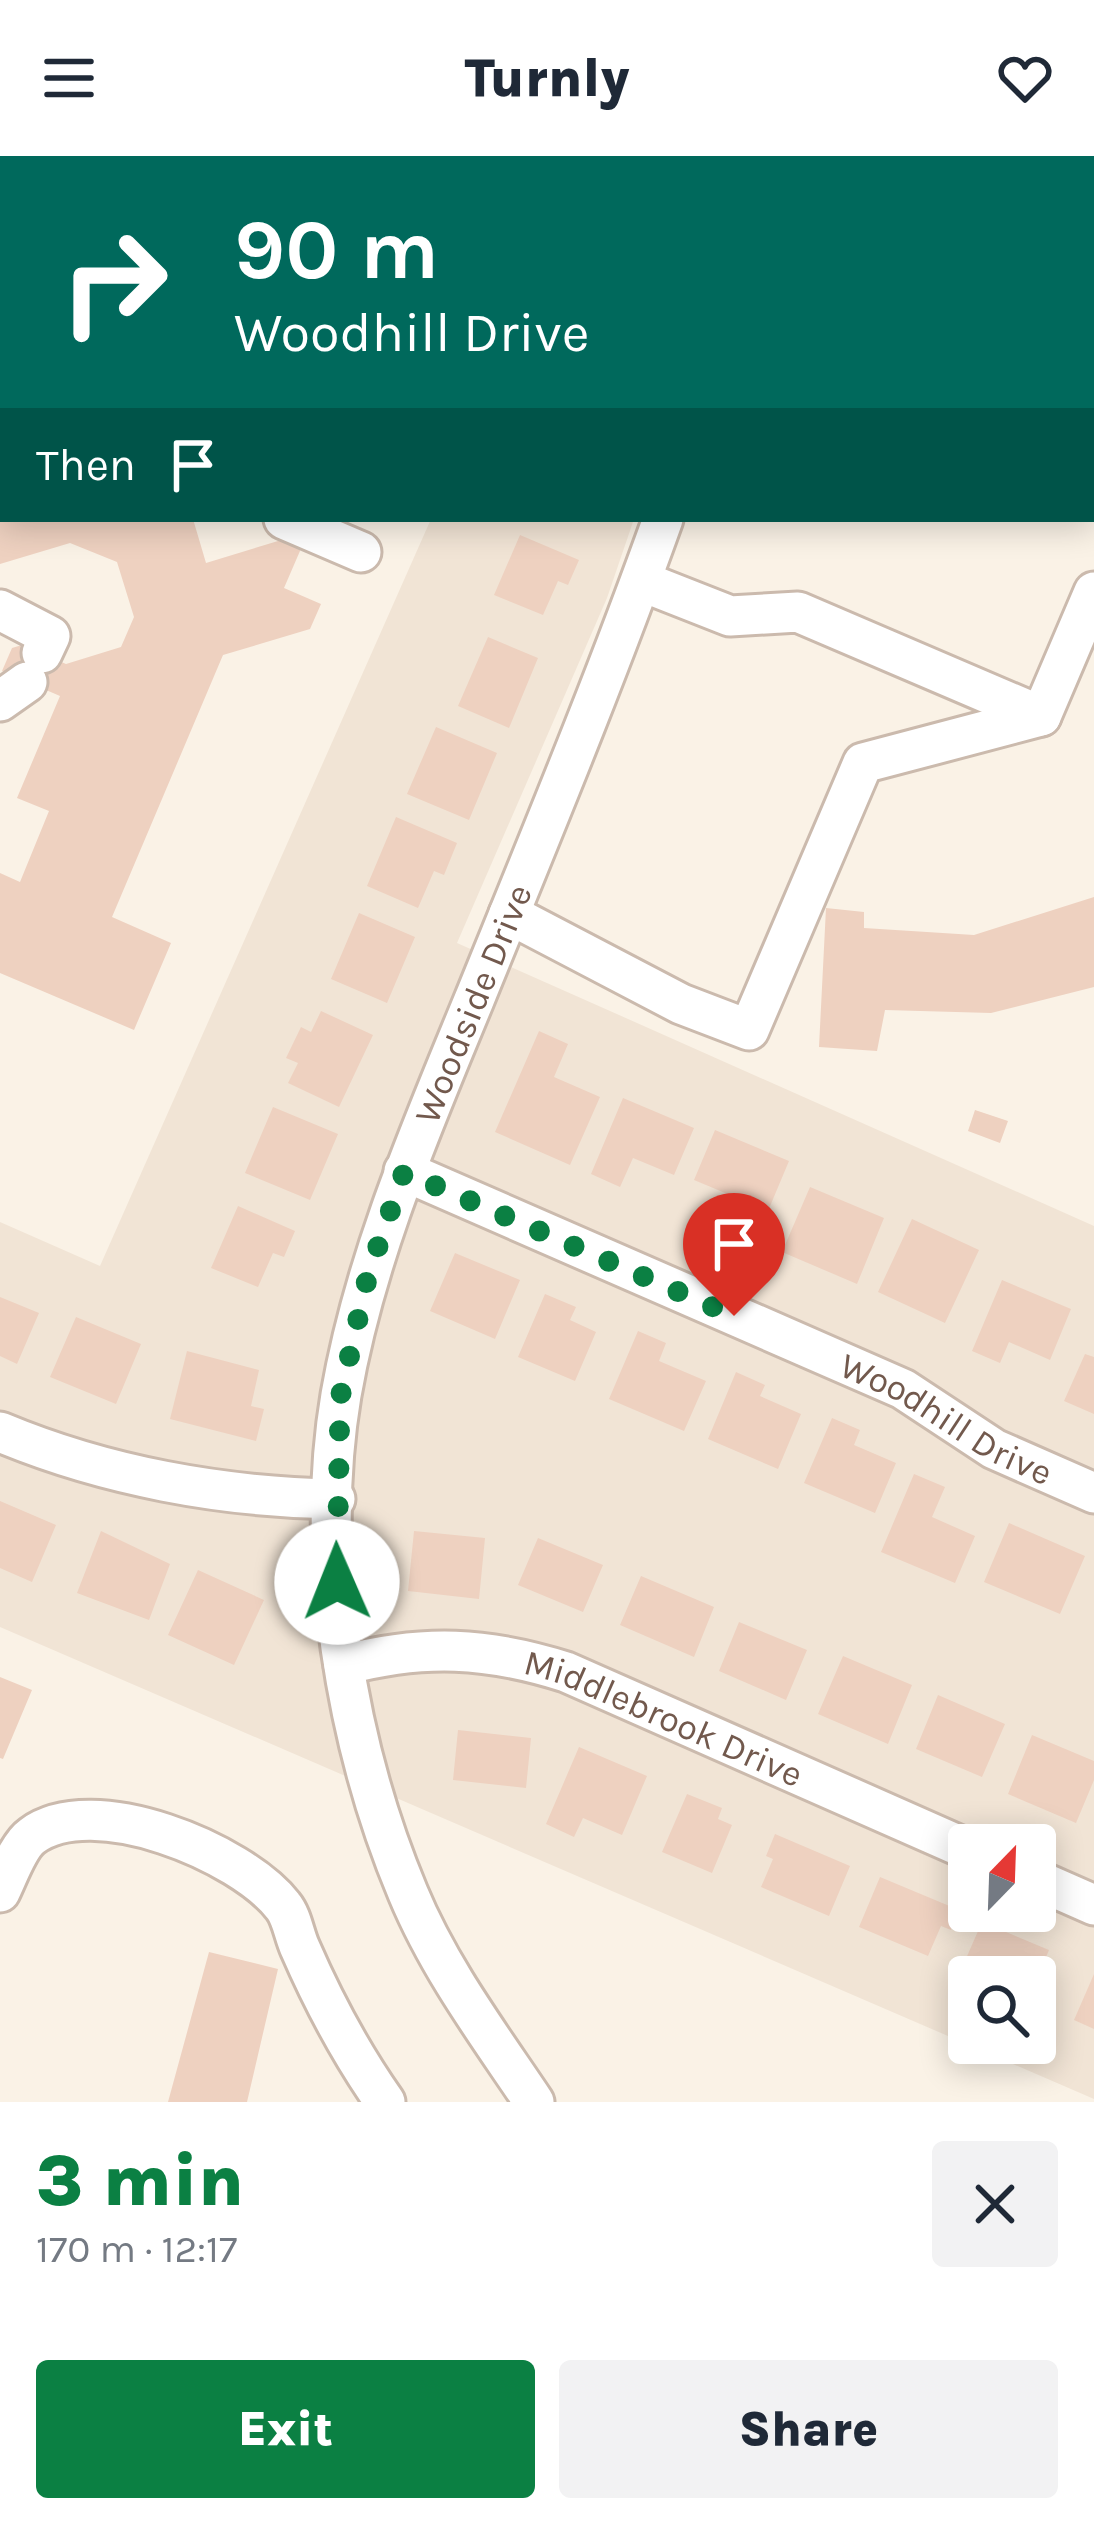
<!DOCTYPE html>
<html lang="en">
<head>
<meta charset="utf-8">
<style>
  body { margin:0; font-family:Karla,sans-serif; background:#f2f2f3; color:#1f2937; height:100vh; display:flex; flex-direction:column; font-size:45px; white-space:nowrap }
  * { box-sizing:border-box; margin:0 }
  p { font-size:39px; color:#747a83 }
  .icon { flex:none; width:66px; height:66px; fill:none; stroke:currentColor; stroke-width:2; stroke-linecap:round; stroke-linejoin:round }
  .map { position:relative; height:1946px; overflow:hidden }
  .sheet { display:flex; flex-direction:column; background:#fff; flex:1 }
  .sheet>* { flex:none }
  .hud { position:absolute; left:0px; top:0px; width:1095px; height:366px; box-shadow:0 6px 30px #0003; background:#00695c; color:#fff; overflow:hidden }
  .needle { width:78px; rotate:23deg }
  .fabs { position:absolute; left:948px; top:1668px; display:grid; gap:24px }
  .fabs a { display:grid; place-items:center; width:108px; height:108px; border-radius:12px; background:#fff; box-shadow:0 6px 30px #0003; font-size:60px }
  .pin { position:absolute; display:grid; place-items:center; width:102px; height:102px; color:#fff; margin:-123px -51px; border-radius:50% 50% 50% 0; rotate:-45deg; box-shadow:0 0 12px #0007 }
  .pin .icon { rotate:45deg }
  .me { position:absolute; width:132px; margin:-66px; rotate:359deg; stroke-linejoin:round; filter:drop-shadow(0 0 9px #0008) }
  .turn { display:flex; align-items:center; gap:42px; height:252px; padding:0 36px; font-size:54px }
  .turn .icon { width:156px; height:156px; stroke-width:2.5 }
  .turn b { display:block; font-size:84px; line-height:102px }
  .then { display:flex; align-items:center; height:114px; padding:0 36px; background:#0003; gap:24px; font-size:45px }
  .round { display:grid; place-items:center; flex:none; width:126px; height:126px; border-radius:12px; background:#f2f2f3 }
  .headline { display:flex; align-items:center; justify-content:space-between; height:204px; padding:0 36px }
  h1 { font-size:72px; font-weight:800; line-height:90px; color:#0b8043 }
  .cta { display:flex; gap:24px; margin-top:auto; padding:24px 36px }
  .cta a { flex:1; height:138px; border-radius:12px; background:#0b8043; color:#fff; font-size:48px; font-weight:800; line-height:138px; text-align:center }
  .cta a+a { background:#f2f2f3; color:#1f2937 }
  header { display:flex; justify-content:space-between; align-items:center; height:156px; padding:0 36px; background:#fff; font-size:54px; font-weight:800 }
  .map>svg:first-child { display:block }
  .residential { fill:#f1e4d5; fill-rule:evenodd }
  .building { fill:#eed1c0 }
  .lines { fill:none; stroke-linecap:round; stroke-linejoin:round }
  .minor-casing { stroke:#cbbaad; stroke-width:45 }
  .major-casing { stroke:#d8d1cd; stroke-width:54 }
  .minor { stroke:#fff; stroke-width:39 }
  .major { stroke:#f4d5a4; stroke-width:48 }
  .route { stroke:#0b8043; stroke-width:21; stroke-dasharray:0 37.8 }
  .labels { text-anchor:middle; stroke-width:9; stroke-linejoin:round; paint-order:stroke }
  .street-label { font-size:36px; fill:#72594d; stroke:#fdf6ec }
</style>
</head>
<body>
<header><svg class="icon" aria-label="menu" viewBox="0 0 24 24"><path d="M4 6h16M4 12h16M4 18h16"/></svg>Turnly<svg class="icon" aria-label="heart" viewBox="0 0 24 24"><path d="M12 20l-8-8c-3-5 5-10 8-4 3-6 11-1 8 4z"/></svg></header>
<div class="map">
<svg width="1094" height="1946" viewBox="0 0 1094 1946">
  <rect width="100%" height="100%" fill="#faf2e6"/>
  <path class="residential" d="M431 363H634L607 442 457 787 1094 1070V1943L0 1471V1066L100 1110ZM969 1689H1035V1755H969ZM969 1821H1035V1887H969Z"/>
  <path class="building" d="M0 363H193L206 407 288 382 303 388 284 432 321 448 310 473 223 499 112 761 171 787 134 874 0 817V717L20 726 49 655 17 642 60 540 2 515 12 492 22 489 66 508 121 491 134 461 117 406 70 387 0 408Z
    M520 379 579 404 568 429 558 425 543 459 494 439Z
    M488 481 538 502 509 572 458 550Z
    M436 571 497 597 469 664 407 638Z
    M396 661 457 687 444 719 434 715 418 752 367 730Z
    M1094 741V831L991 857 885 854 877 895 819 891 826 752 864 756V772L974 779Z
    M359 757 415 781 387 847 331 823Z
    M321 855 373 879 339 951 288 927 298 907 286 902 301 871 311 876Z
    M539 875 568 888 554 921 600 941 570 1009 495 976Z
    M623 942 694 972 674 1019 633 1002 620 1031 591 1018Z
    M273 951 338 978 310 1044 245 1017Z
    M975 954 1008 965 1000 987 968 975Z
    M715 974 789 1005 768 1055 694 1024Z
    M810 1031 884 1062 857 1128 782 1096Z
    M238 1050 295 1075 284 1101 273 1097 258 1131 211 1112Z
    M912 1063 979 1094 945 1167 878 1136Z
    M455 1097 520 1124 495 1183 430 1155Z
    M1002 1124 1071 1153 1050 1204 1009 1186 1000 1207 972 1195Z
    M545 1138 576 1151 570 1164 596 1176 575 1225 518 1201Z
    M0 1141 39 1157 17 1208 0 1200Z
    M76 1161 141 1188 116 1248 50 1221Z
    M638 1175 666 1187 659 1205 706 1225 684 1275 609 1243Z
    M187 1195 259 1214 251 1250 264 1253 256 1285 170 1263Z
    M1085 1198 1094 1201V1258L1064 1245Z
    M736 1216 765 1229 760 1240 801 1258 778 1313 708 1283Z
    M832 1262 860 1274 854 1289 896 1307 875 1357 804 1327Z
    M914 1318 945 1331 932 1361 975 1380 955 1427 881 1396Z
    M0 1345 56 1369 32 1426 0 1412Z
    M1009 1367 1085 1400 1060 1458 984 1426Z
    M101 1375 170 1408 149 1464 77 1437Z
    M414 1375 485 1382 479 1443 408 1435Z
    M538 1382 603 1409 583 1456 518 1429Z
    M198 1414 264 1444 234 1509 168 1479Z
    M641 1420 714 1451 694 1501 620 1469Z
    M739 1466 807 1494 786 1544 719 1515Z
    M843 1500 912 1529 888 1588 818 1558Z
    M0 1521 32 1534 3 1603 0 1602Z
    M938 1539 1005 1568 982 1621 916 1593Z
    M458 1574 531 1582 526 1632 453 1624Z
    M1032 1579 1094 1605V1624L1076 1667 1008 1638Z
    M579 1591 647 1620 622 1679 583 1662 574 1681 546 1668Z
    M687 1638 722 1652 718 1663 732 1669 712 1717 662 1696Z
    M775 1678 850 1710 829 1760 761 1731 773 1703 766 1700Z
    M880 1721 959 1754 951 1774 941 1770 928 1800 859 1771Z
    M982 1766 1049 1794 1038 1821H969V1828L957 1823Z
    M209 1796 278 1813 247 1946H168Z
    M1094 1818V1873L1074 1864Z"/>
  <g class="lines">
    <defs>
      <g id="minor">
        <path d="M1057 0 1064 3"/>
        <path d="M797 3 799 0"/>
        <path d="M1092 15 1094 16"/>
        <path d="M0 19 3 12"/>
        <path d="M0 188 3 190"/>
        <path d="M284 363 361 396"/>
        <path d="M641 425 730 460 798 456 1041 560"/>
        <path d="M0 454 50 480 42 497"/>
        <path d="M0 545 27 526"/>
        <path d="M509 758 681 848 749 874 863 607 1041 560 1094 436"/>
        <path id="s1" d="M404 1015 903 1233 994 1293 1094 1337"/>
        <path d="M0 1276C105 1320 222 1341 335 1343"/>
        <path id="s2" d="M344 1509C424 1488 487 1491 566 1516L969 1694"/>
        <path d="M1035 1723 1094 1749"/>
        <path d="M0 1736C8 1720 18 1690 32 1680 93 1635 241 1696 283 1750 292 1761 294 1779 300 1792 323 1845 352 1899 385 1946"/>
        <path id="s3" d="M534 1946C489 1879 439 1812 408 1737 346 1589 314 1399 341 1239 365 1101 421 973 474 844 539 684 605 525 663 363"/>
      </g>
      <path id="major" d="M354 0 361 3
        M493 0 500 3
        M1092 260 1094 261
        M1092 320 1094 321"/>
    </defs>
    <use href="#minor" class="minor-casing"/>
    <use href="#major" class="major-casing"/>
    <use href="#minor" class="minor"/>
    <use href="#major" class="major"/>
  </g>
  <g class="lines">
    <path class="route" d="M337 1426 340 1242 368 1119 404 1016 734 1160"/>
  </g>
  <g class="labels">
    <g class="street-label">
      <text dy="13" stroke="none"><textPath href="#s3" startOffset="1167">Woodside Drive</textPath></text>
      <text dy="13" stroke="none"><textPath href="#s1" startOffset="597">Woodhill Drive</textPath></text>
      <text dy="13" stroke="none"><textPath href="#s2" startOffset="333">Middlebrook Drive</textPath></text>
    </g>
  </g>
</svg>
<div class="fabs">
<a><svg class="needle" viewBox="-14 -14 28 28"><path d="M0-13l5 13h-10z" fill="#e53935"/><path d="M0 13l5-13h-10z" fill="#747a83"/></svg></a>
<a><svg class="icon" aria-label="search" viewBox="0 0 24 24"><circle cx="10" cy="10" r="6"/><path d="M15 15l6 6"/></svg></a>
</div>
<div class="pin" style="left:734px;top:1160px;background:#d93025"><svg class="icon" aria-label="arrive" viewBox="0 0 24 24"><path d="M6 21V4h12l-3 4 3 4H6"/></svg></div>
<svg class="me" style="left:337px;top:1426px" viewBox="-20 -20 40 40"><circle r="19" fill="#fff"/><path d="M0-13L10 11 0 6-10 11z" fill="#0b8043"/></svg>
<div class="hud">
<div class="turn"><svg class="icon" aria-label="right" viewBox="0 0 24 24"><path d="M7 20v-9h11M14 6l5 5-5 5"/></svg><div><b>90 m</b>Woodhill Drive</div></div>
<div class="then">Then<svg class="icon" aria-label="arrive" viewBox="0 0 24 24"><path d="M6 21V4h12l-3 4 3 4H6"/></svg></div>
</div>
</div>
<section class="sheet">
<div class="headline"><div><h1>3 min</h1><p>170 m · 12:17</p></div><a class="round"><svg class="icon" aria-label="close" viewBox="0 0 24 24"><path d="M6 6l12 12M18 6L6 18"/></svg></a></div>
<div class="cta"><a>Exit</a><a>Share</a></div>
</section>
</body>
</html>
